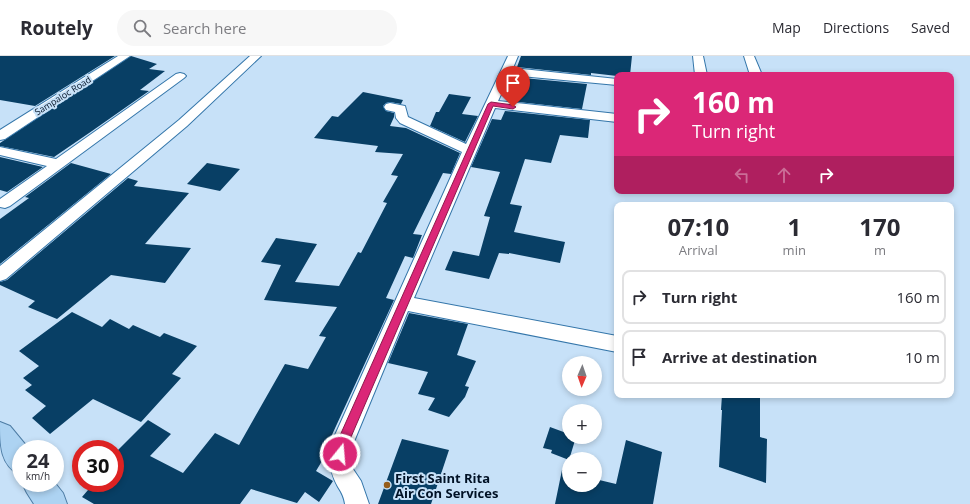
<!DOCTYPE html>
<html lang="en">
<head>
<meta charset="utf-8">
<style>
  body { margin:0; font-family:"Open Sans",sans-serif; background:#f7f7f7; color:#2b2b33; height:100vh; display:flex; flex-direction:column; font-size:15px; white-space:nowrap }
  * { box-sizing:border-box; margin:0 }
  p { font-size:13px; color:#7c7c81 }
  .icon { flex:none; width:22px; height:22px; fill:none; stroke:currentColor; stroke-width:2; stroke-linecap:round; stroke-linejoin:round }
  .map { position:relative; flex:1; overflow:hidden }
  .drawer { position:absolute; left:614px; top:146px; width:340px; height:196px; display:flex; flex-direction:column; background:#fff; border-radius:8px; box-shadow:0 2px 6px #0003 }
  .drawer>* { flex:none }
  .top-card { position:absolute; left:614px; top:16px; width:340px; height:122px; border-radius:8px; box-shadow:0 2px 6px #0003; background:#db2777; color:#fff; overflow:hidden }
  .needle { width:26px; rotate:182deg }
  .fabs { position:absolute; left:562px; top:300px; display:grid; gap:8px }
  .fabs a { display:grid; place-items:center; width:40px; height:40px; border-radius:50%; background:#fff; box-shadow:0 2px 6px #0003; font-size:20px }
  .speed { position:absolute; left:12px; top:384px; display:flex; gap:8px; font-size:20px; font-weight:700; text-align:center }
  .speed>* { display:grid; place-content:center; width:52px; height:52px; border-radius:50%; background:#fff; box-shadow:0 2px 6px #0003; line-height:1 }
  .speed small { font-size:10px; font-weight:400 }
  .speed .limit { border:6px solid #d22; background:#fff; color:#111 }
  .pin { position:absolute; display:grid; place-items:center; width:34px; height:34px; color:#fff; margin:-41px -17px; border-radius:50% 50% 50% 0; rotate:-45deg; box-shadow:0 0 4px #0007 }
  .pin .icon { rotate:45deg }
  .me { position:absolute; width:44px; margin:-22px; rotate:17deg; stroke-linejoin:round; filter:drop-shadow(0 0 3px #0008) }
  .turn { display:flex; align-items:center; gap:14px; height:84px; padding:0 12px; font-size:18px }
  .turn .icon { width:52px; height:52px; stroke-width:2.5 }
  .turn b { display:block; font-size:28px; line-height:34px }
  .lanes { display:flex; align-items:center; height:38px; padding:0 12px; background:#0003; justify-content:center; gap:20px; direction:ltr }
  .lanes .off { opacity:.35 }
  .eta { display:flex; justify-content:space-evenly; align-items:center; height:68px; text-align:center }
  .eta b { font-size:24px; font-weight:700; line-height:28px }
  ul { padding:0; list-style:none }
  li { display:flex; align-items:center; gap:12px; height:54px; margin:0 8px 6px; padding:0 4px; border:2px solid #e1e1e2; border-radius:8px }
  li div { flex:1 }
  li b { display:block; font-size:15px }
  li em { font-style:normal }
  header { display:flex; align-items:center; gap:24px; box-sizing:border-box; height:56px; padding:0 20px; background:#fff; border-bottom:1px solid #e1e1e2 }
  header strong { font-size:19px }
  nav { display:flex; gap:22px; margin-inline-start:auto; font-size:14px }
  .search { width:280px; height:36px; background:#f7f7f7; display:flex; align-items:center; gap:10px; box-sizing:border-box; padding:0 14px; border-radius:22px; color:#7c7c81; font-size:15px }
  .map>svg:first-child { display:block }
  .building { fill:#083f65 }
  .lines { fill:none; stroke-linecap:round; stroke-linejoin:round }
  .street-casing { stroke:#3476aa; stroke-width:2 }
  .primary-casing { stroke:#4d7ca4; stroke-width:2 }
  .street { fill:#fff; fill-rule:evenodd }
  .primary { fill:#add3f2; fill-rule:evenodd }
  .route { fill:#db2777; stroke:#8e194d }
  .poi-dot { fill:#965d1a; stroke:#c7e1f8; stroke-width:1.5 }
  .labels { text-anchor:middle; stroke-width:4; stroke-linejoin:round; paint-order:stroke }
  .far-street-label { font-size:9px; fill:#001125; stroke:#c7e1f8 }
  .near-poi-label { font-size:13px; font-weight:bold; fill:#001125; stroke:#c7e1f8; text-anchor:start }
</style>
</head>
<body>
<header>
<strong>Routely</strong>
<div class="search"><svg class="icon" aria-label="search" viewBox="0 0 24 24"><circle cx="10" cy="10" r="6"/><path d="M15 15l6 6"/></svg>Search here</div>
<nav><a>Map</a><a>Directions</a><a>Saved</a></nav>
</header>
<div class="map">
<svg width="970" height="448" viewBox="0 0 970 448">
  <rect width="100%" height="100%" fill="#c7e1f8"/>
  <path class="building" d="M0 0H115L35 50 0 44Z
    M131 0 157 8 149 13 165 15 140 34 149 35 92 75 54 101 0 90V87Z
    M521 0H632L630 19 617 20 591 17V19L517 11Z
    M513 21 587 28 582 53 509 45 516 28 510 27Z
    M363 36 403 44 401 48 390 46 386 47 383 50 386 55 394 57V61L390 70 406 72 460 97 451 118 443 117 413 178 422 179 413 202 405 200 386 242 394 244 325 394 328 395 316 415 333 425 319 446 305 436 297 447 251 433 240 448H94L82 441 94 427H115V397L148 364 171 378 150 400 183 417 215 377 239 389 285 308 308 313 326 281 319 280 337 251 264 244 281 209 261 206 276 182 317 188 295 226 339 230 358 196 361 197 387 147 383 146 398 120 391 119 403 98 375 96 378 90 314 82 332 60 338 61Z
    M449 38 471 41 462 58 478 60 465 86 430 70 436 56H439Z
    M505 55 590 64 588 82 560 79 551 107 525 103 510 148 522 150 514 176 565 186 560 207 509 197V198L499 197 489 223 445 214 453 195 479 200 490 161 484 160 500 116 471 111 492 63 501 64Z
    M0 101 43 111 7 136 0 134Z
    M71 107 111 118 0 208V163L29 142 25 141Z
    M207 107 240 113 220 135 187 128Z
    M128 122 138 125 134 130 189 137 145 188 191 192 165 227 111 219 57 263 28 251 35 245 0 229V226L7 224Z
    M72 256 102 271 110 263 129 273 133 269 160 281 164 277 197 290 172 318 181 322 141 366 93 343 50 378 32 362 46 350 25 334 32 329 23 322 39 310 19 295Z
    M409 257 468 268 457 299 476 305 465 330 469 331 465 341 449 361 428 354 435 342 418 338 428 316 388 307Z
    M722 339H760V381L767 383 766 427 719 411 722 354H721Z
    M550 371 569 378V381H576L569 404 551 397 552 394 543 392Z
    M402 383 449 394 431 448H378Z
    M626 384 662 396 653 448H555L562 414 569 416V429H595V423L616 428Z"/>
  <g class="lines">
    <defs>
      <path id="street" d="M118 0H130L5 83 0 84V74Z
        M250 0H261L187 70 6 223 0 225V210L179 64Z
        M508 0H518L513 12 617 23V29L510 19 498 45 617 58V66L495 52 414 242 617 280V296L408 255 353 388 351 402 353 413 361 425 369 448H345C344 441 342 437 338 431 330 417 328 404 331 388L462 96 400 67 396 62 395 56 386 54 384 51 386 48 390 47 405 50 408 61 466 88Z
        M693 0H703L707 19H695Z
        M744 0H754L762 19H750Z
        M180 17 184 18 186 20 184 22 10 150 5 152 0 151V143L47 110 0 99V91L56 103 176 18Z"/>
      <path id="primary" d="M0 366 10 370 29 393H21V420C0 409 0 390 0 366Z
        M22 427H55L63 437 67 448H34L27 437Z"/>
    </defs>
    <use href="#street" class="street-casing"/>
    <use href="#primary" class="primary-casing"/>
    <use href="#street" class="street"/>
    <use href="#primary" class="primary"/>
  </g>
  <path class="route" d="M491 46 513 49 516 51 513 53 493 50 348 388 344 402 340 403 336 402 334 398 338 384 488 48Z"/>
  <circle class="poi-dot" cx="387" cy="429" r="4"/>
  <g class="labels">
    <g class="far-street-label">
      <text transform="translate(63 40) rotate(-32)" y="3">Sampaloc Road</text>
    </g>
    <g class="near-poi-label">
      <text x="395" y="427">First Saint Rita<tspan x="395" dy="15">Air Con Services</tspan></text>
    </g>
  </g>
</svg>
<div class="fabs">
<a><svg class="needle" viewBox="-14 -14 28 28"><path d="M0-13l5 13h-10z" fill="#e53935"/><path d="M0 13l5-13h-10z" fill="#7c7c81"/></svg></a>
<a>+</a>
<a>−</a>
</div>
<div class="speed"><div>24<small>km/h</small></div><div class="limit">30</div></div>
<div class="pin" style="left:513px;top:51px;background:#d93025"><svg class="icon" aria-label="arrive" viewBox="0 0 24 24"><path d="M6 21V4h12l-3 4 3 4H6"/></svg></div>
<svg class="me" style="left:340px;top:398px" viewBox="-20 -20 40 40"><circle r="17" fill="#db2777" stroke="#fff" stroke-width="3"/><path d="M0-11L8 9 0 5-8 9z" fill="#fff"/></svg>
<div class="top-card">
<div class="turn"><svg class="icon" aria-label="right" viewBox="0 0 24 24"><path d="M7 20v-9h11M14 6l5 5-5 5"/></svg><div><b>160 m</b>Turn right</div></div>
<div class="lanes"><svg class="icon off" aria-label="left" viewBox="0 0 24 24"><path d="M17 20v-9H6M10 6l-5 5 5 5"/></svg><svg class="icon off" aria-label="ahead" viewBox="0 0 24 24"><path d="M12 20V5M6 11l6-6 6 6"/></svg><svg class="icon" aria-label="right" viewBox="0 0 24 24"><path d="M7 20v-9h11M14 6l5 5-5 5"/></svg></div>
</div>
<section class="drawer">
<div class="eta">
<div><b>07:10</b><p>Arrival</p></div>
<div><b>1</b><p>min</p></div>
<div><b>170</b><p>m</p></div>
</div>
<ul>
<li><svg class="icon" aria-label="right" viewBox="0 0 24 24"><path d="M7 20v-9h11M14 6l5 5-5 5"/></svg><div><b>Turn right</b></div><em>160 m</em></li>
<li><svg class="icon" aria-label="arrive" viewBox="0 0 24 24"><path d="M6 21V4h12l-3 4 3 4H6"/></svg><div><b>Arrive at destination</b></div><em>10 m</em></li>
</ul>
</section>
</div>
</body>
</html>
